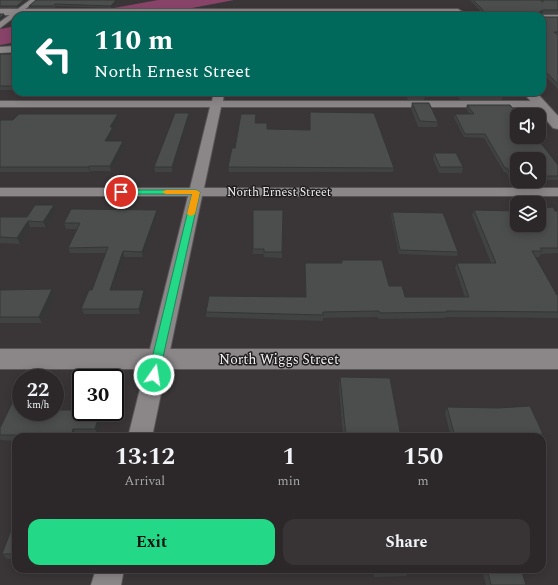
<!DOCTYPE html>
<html lang="en">
<head>
<meta charset="utf-8">
<style>
  body { margin:0; font-family:Spectral,serif; background:#383436; color:#f1f3f6; height:100vh; display:flex; flex-direction:column; font-size:15px; white-space:nowrap }
  * { box-sizing:border-box; margin:0 }
  p { font-size:13px; color:#a6a6a8 }
  .icon { flex:none; width:22px; height:22px; fill:none; stroke:currentColor; stroke-width:2; stroke-linecap:round; stroke-linejoin:round }
  .map { position:relative; flex:1; overflow:hidden }
  .drawer { position:absolute; left:12px; top:433px; width:534px; height:140px; display:flex; flex-direction:column; background:#2c282a; border-radius:12px; box-shadow:0 2px 10px #0003,0 0 0 1px #484447 }
  .drawer>* { flex:none }
  .hud { position:absolute; left:12px; top:12px; width:534px; height:84px; border-radius:12px; box-shadow:0 2px 10px #0003,0 0 0 1px #484447; background:#00695c; color:#fff; overflow:hidden }
  .buttons { position:absolute; left:510px; top:108px; display:grid; gap:8px }
  .buttons a { display:grid; place-items:center; width:36px; height:36px; border-radius:8px; background:#2c282a; box-shadow:0 2px 10px #0003,0 0 0 1px #484447; font-size:20px }
  .speed { position:absolute; left:12px; top:369px; display:flex; gap:8px; font-size:20px; font-weight:700; text-align:center }
  .speed>* { display:grid; place-content:center; width:52px; height:52px; border-radius:50%; background:#2c282a; box-shadow:0 2px 10px #0003,0 0 0 1px #484447; line-height:1 }
  .speed small { font-size:10px; font-weight:400 }
  .speed .limit { border:2px solid #111; border-radius:6px; background:#fff; color:#111 }
  .pin { position:absolute; display:grid; place-items:center; width:34px; height:34px; color:#fff; margin:-17px; border:2px solid #fff; border-radius:50%; box-shadow:0 1px 4px #0007 }
  .me { position:absolute; width:44px; margin:-22px; rotate:13deg; stroke-linejoin:round; filter:drop-shadow(0 0 3px #0008) }
  .turn { display:flex; align-items:center; gap:14px; height:84px; padding:0 16px; font-size:18px }
  .turn .icon { width:52px; height:52px; stroke-width:2.5 }
  .turn b { display:block; font-size:28px; line-height:34px }
  .eta { display:flex; justify-content:space-evenly; align-items:center; height:68px; text-align:center }
  .eta b { font-size:24px; font-weight:700; line-height:28px }
  .primary-button { display:flex; gap:8px; margin-top:auto; padding:8px 16px }
  .primary-button a { flex:1; height:46px; border-radius:12px; background:#23d886; color:#111; font-size:16px; font-weight:700; line-height:46px; text-align:center }
  .primary-button a+a { background:#383436; color:#f1f3f6 }
  .map>svg:first-child { display:block }
  .green { fill:#884369 }
  .lines { fill:none; stroke-linecap:round; stroke-linejoin:round }
  .minor-casing { stroke:#585556; stroke-width:2 }
  .tertiary-casing { stroke:#585556; stroke-width:2 }
  .minor { fill:#8b8789; fill-rule:evenodd }
  .tertiary { fill:#8b8789; fill-rule:evenodd }
  .wall { fill:#404341 }
  .shaded-wall { fill:#343735 }
  .building { fill:#4b4e4c; stroke:#343735 }
  .route { fill:#23d886; stroke:#178c57 }
  .slow { fill:#f59e0b }
  .labels { text-anchor:middle; stroke-width:3; stroke-linejoin:round; paint-order:stroke }
  .far-street-label { font-size:12px; fill:#f3f1f2; stroke:#201e1f }
  .street-label { font-size:14px; fill:#f3f1f2; stroke:#201e1f }
</style>
</head>
<body>
<div class="map">
<svg width="558" height="585" viewBox="0 0 558 585">
  <rect width="100%" height="100%" fill="#3a3638"/>
  <path class="green" d="M158 0H234L150 16H70Z
    M16 26V42L0 45V29Z"/>
  <g class="lines">
    <defs>
      <path id="minor" d="M30 0H37L0 28V22Z
        M542 15H558V19H542V16H539Z
        M16 46V52L0 53V47Z
        M214 92H224L223 101H539L544 104 539 107H221L204 188H558V196H202L152 437H128L188 196H0V188H190L210 107H0V101H212Z
        M96 569H124L121 585H91Z"/>
      <path id="tertiary" d="M0 9H458L463 12 458 15H0Z
        M523 92H536L558 116V129L553 128Z
        M0 349H558V369H0Z"/>
    </defs>
    <use href="#minor" class="minor-casing"/>
    <use href="#tertiary" class="tertiary-casing"/>
    <use href="#minor" class="minor"/>
    <use href="#tertiary" class="tertiary"/>
  </g>
  <path class="wall" d="M0 0H28L17 8H0Z
    M118 0 111 8 56 6 54 8H30L29 6Z
    M470 0H540L541 1V0H558V14H540L542 16H485Z
    M16 16V21H12V19Z
    M542 16 543 17H558V89L542 73Z
    M0 54H16V90H0Z
    M405 92H423L425 96 424 100H408Z
    M455 92H500L503 96 502 100H460Z
    M412 103 438 122 437 127H418L411 108Z
    M467 105 558 165V180H539V159H517V180L511 181 506 172H504L484 138 464 137 454 118 455 114H470L466 108Z
    M189 113 190 117 172 172H155L154 167Z
    M118 114 119 119 113 129 114 132 109 141H123L124 146 111 171H90V172H0V121Z
    M256 118V123L267 129 394 168 393 172H229L228 167 235 148Z
    M434 153 463 167 462 173H439L433 159Z
    M54 205 56 211 46 227H30L20 244 0 243V217H27Z
    M157 210 158 215 143 257H124L113 290 146 295 140 314H84L81 309 92 290 106 253H70L68 248 77 229H66L64 223Z
    M283 210 282 258 264 257V254H253V249Z
    M474 210 517 225 555 211H558V253L541 254 539 257H535L557 295H558V318L445 317V318L378 319V317L323 318V321L206 317V312L306 297 305 263H341L342 260 389 286 405 297H465L455 268 457 263H491L472 215Z
    M392 212 458 252 457 256 399 254 391 216Z
    M0 290 55 295 42 323H0Z
    M340 377 401 437H343L339 386Z
    M447 407 543 434 541 437H451L445 413Z
    M21 412H102L104 416 98 435H77L76 437H16V441L1 440 0 439V428Z
    M16 525V559H7L2 554Z
    M373 569H408L409 571 406 576 374 577Z
    M477 569H521L526 585H486L482 570H477Z"/>
  <path class="shaded-wall" d="M24 0H28L17 8V6Z
    M116 0H118L111 8V6Z
    M543 10 542 14 538 15 539 12Z
    M4 14 5 16 0 20V18Z
    M189 113 190 117 172 172V167Z
    M118 114 119 119 113 129 114 132 107 146 105 141 110 127Z
    M123 141 124 146 111 171 110 166Z
    M89 166 90 171V172L88 167Z
    M54 205 56 211 46 227 43 222Z
    M157 210 158 215 143 257 142 252Z
    M28 221 30 227 20 244 17 238Z
    M123 251 124 257 111 295 110 290Z
    M52 289 55 295 42 323 39 317Z
    M144 290 146 295 140 314 139 309Z
    M100 412H102L104 416 98 435 95 429Z
    M73 429 77 435 76 437H71Z"/>
  <path class="building" d="M0 0H24L17 6H0Z
    M36 0H116L111 6 55 4 53 6H29Z
    M473 0H540L543 2V0H558V10H543L539 12 542 16H489Z
    M0 14H4L0 18Z
    M17 14H43L41 16H16V18L12 19Z
    M428 14H442L444 16H430Z
    M379 15 380 16H261Z
    M542 16 543 17H558V32H554L558 35V84L542 68Z
    M0 54H16V86H0Z
    M407 92H423L425 96H408Z
    M458 92H500L503 96H461Z
    M412 103H429L438 122 420 121Z
    M467 105H510L518 115H517V137H536L558 165V176H539V159H517V177H513L507 168H505L485 134H465L455 114H474Z
    M310 112 374 113 394 168 228 167 232 148H235L241 114H256L255 123H267V129L310 130Z
    M175 113H189L172 167H154Z
    M19 114H118L110 127H113L105 141H123L110 166H89L88 167H0V121L1 120H13Z
    M434 153H456L463 167H440Z
    M35 205H54L43 222 28 221 17 238 0 237V217H27Z
    M553 207 555 211H558V248H540L542 251H532L557 295H558V312L446 311 447 312 380 313 379 311 323 312V315L206 312 209 296 306 297 305 263H342V260H382L389 286H402L405 297H469L457 263H496L474 210 517 211V225H539V208Z
    M71 209 157 210 142 252 123 251 110 290H144L139 309H81L89 290H92L108 247 68 248 80 223H64Z
    M253 210H283L282 252H264V249H253Z
    M392 212 443 213 458 252 400 250Z
    M52 289 39 317H0V290Z
    M340 377 390 378 401 437H346Z
    M16 395H21V412H55V410H81V412H100L95 429H73L71 437H37L38 435H0V428Z
    M530 406 543 434 491 436V437H455L447 407 498 408Z
    M13 525H16V554H2Z
    M376 569H408L409 571 376 572Z
    M487 569H521L526 585H491Z"/>
  <path class="route" d="M121 190H196L200 192 159 375 158 378 154 379 150 378 148 375 192 194H118L117 192Z"/>
  <path class="slow" d="M196 190 200 192 195 214 191 216 187 214 192 194H166L162 192 166 190Z"/>
  <g class="labels">
    <g class="far-street-label">
      <text x="279" y="196">North Ernest Street</text>
    </g>
    <g class="street-label">
      <text x="279" y="364">North Wiggs Street</text>
    </g>
  </g>
</svg>
<div class="buttons">
<a><svg class="icon" aria-label="sound" viewBox="0 0 24 24"><path d="M4 9h4l5-4v14l-5-4H4zM17 9q2 3 0 6"/></svg></a>
<a><svg class="icon" aria-label="search" viewBox="0 0 24 24"><circle cx="10" cy="10" r="6"/><path d="M15 15l6 6"/></svg></a>
<a><svg class="icon" aria-label="layers" viewBox="0 0 24 24"><path d="M12 4l9 5-9 5-9-5zM3 14l9 5 9-5"/></svg></a>
</div>
<div class="speed"><div>22<small>km/h</small></div><div class="limit">30</div></div>
<div class="pin" style="left:121px;top:192px;background:#d93025"><svg class="icon" aria-label="arrive" viewBox="0 0 24 24"><path d="M6 21V4h12l-3 4 3 4H6"/></svg></div>
<svg class="me" style="left:154px;top:375px" viewBox="-20 -20 40 40"><circle r="17" fill="#23d886" stroke="#fff" stroke-width="3"/><path d="M0-11L8 9 0 5-8 9z" fill="#fff"/></svg>
<div class="hud">
<div class="turn"><svg class="icon" aria-label="left" viewBox="0 0 24 24"><path d="M17 20v-9H6M10 6l-5 5 5 5"/></svg><div><b>110 m</b>North Ernest Street</div></div>
</div>
<section class="drawer">
<div class="eta">
<div><b>13:12</b><p>Arrival</p></div>
<div><b>1</b><p>min</p></div>
<div><b>150</b><p>m</p></div>
</div>
<div class="primary-button"><a>Exit</a><a>Share</a></div>
</section>
</div>
</body>
</html>
